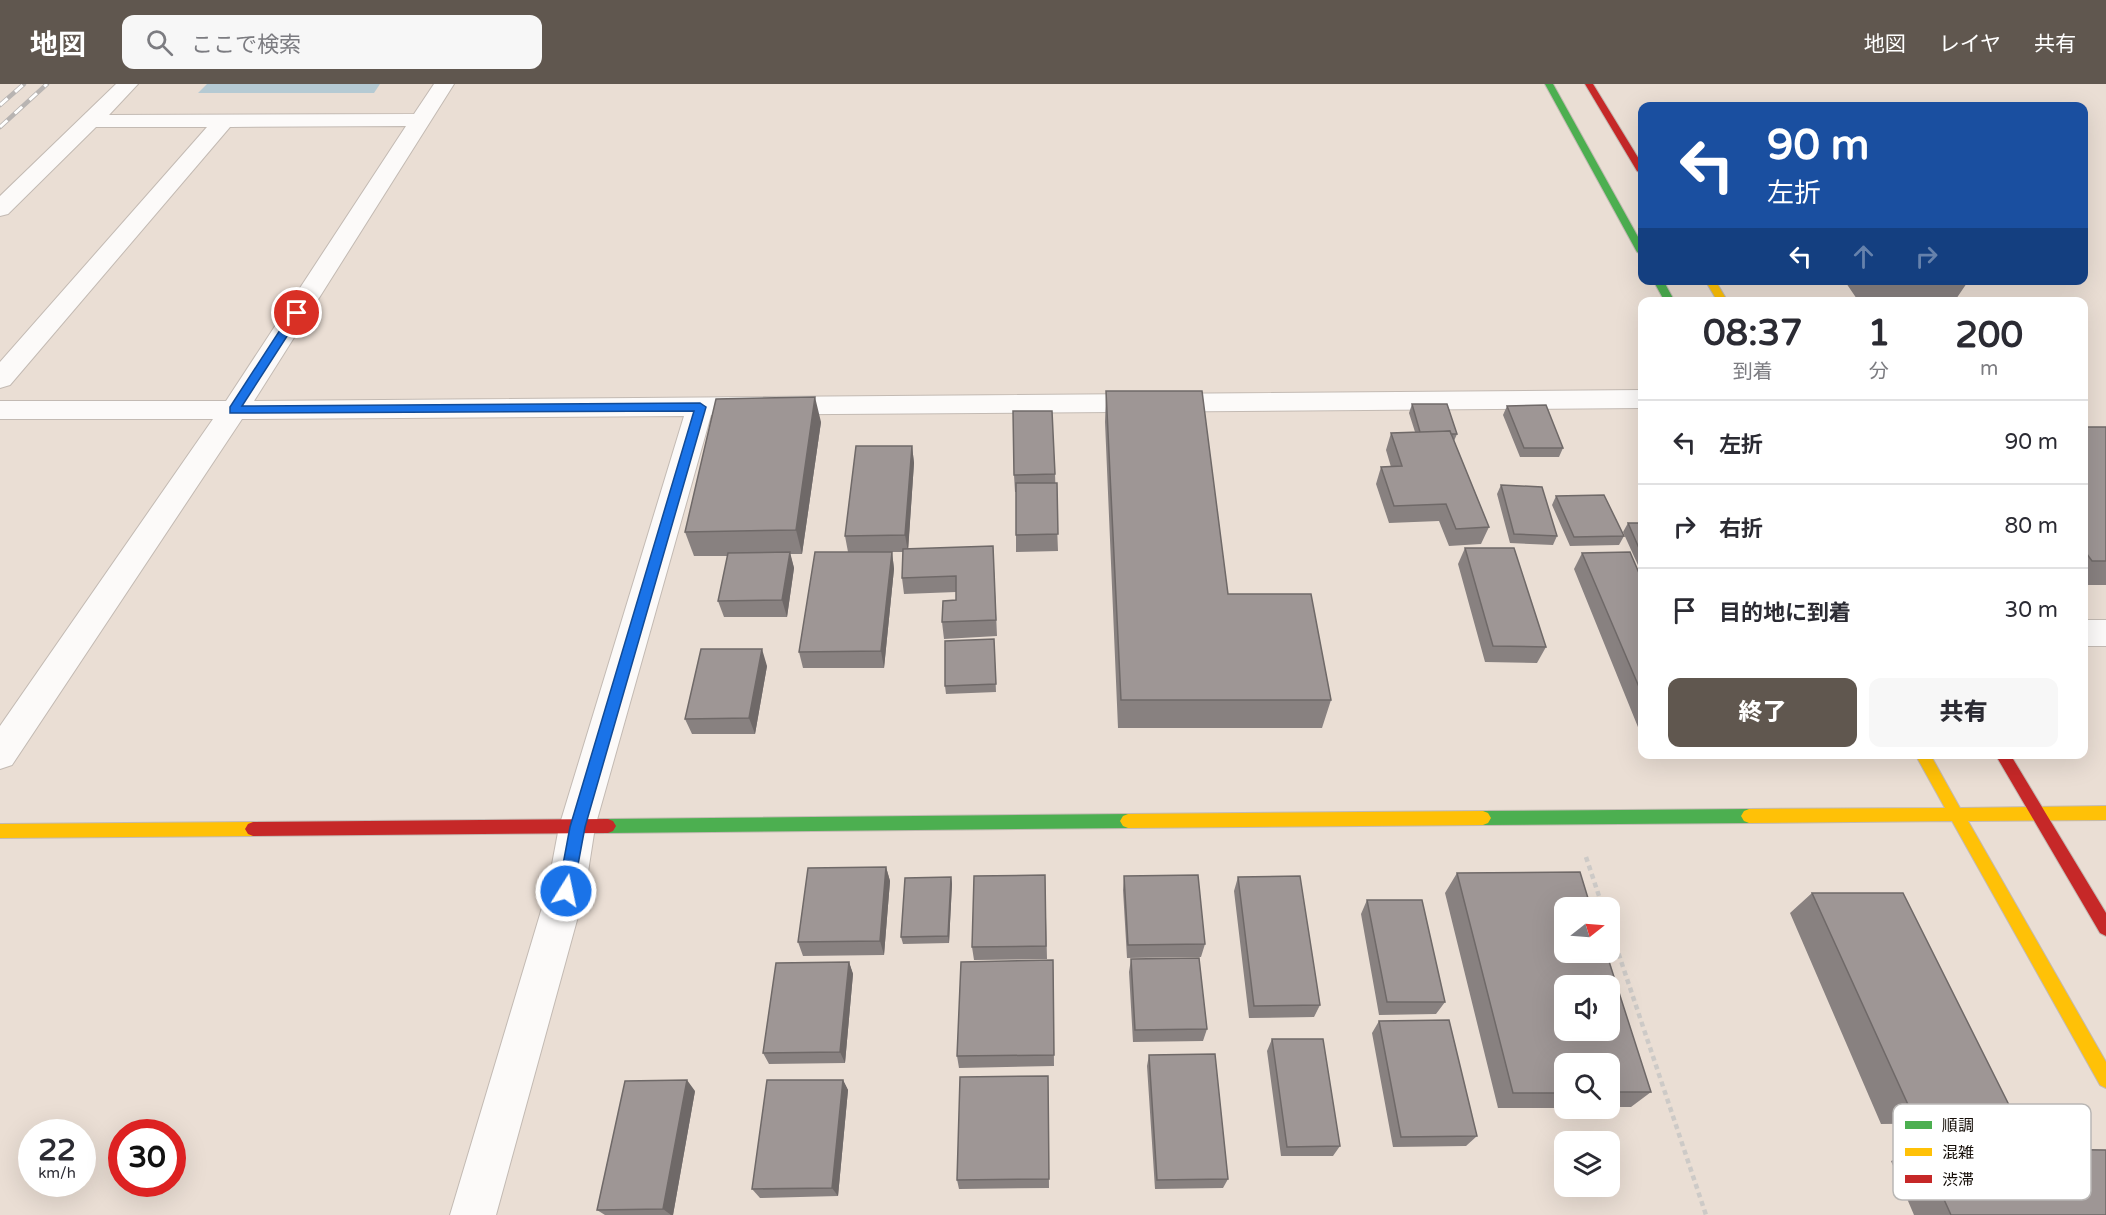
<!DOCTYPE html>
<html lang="ja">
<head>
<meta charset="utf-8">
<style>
  body { margin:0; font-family:"Varela Round","Noto Sans JP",sans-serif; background:#f7f7f7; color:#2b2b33; height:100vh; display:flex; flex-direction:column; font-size:22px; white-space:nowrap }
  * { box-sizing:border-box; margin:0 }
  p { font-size:20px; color:#7c7c81 }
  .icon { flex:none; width:33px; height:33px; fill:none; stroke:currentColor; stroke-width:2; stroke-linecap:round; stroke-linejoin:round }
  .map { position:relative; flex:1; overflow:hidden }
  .side { position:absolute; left:1638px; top:213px; width:450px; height:462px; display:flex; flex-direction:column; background:#fff; border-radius:12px; box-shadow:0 6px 24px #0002 }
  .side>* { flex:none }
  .top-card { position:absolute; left:1638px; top:18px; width:450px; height:183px; border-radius:12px; box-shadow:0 6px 24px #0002; background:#1a4fa0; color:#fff; overflow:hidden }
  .needle { width:39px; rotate:73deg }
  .fabs { position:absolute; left:1554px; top:813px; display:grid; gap:12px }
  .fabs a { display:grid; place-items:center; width:66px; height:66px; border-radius:12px; background:#fff; box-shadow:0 6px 24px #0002; font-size:30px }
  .speed { position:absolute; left:18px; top:1035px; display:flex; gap:12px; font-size:30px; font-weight:700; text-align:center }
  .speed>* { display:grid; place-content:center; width:78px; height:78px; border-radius:50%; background:#fff; box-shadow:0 6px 24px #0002; line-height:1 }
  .speed small { font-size:15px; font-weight:400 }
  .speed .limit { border:9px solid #d22; background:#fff; color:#111 }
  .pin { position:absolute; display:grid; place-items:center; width:51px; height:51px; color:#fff; margin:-26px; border:3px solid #fff; border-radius:50%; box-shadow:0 2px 6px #0007 }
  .me { position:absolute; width:66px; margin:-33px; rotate:10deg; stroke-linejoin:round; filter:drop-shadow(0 0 4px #0008) }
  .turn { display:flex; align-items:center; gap:21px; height:126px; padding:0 30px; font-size:27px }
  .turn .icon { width:78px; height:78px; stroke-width:2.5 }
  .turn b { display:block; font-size:42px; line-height:51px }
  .lanes { display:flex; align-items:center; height:57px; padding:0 30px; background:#0003; justify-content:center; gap:30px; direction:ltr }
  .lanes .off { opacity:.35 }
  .eta { display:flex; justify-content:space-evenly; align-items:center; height:102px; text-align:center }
  .eta b { font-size:36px; font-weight:800; line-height:42px }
  .primary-button { display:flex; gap:12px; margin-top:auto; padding:12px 30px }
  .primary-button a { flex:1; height:69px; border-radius:12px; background:#60574f; color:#fff; font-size:24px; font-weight:800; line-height:69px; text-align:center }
  .primary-button a+a { background:#f7f7f7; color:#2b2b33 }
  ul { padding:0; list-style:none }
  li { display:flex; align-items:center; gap:18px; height:84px; padding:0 30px; border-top:2px solid #e1e1e2 }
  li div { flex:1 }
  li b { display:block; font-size:22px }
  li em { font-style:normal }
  header { display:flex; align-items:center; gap:36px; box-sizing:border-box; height:84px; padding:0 30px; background:#60574f; color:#fff }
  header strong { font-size:28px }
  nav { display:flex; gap:33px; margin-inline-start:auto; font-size:21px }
  .search { width:420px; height:54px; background:#f7f7f7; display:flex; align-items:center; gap:15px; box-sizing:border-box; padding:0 21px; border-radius:12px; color:#7c7c81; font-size:22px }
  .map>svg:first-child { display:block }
  .water { fill:#b5cad3 }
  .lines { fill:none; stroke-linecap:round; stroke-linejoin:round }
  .street-casing { stroke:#c3bab3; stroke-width:2 }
  .fast-casing { stroke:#c3bab3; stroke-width:2 }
  .slow-casing { stroke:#c3bab3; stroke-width:2 }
  .jam-casing { stroke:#c3bab3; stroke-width:2 }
  .path { stroke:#cdcac7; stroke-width:4.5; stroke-dasharray:5 4; stroke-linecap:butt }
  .street { fill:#fcfaf9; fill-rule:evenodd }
  .fast { fill:#4caf50; fill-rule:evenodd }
  .slow { fill:#ffc107; fill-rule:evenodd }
  .jam { fill:#c62828; fill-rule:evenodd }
  .rail-casing { stroke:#b8b4b2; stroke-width:4.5 }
  .rail { stroke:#fff; stroke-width:3; stroke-dasharray:10; stroke-linecap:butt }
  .wall { fill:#888180 }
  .shaded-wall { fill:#6f6968 }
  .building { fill:#9e9695; stroke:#6f6968; stroke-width:1.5; fill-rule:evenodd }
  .route { fill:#1a73e8; stroke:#114b97; stroke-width:1.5 }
  .key { fill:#fff; stroke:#b9b7b5; stroke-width:1.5 }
  .key-label { font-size:16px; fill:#150e08 }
</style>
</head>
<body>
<header>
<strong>地図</strong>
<div class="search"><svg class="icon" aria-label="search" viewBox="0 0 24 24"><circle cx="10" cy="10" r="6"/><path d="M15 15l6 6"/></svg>ここで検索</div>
<nav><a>地図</a><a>レイヤ</a><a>共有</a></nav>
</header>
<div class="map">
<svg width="2106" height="1131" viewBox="0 0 2106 1131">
  <rect width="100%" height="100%" fill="#eaded4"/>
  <path class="water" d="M207 0H380L374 9H198Z"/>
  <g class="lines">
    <defs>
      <path id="street" d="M116 0H138L109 31 414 30 434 0H454L254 317 1642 306V324L711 331 595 743 585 807 496 1131H450L547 807 559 743 684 332 242 335 12 681 0 685V642L213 335H0V317H226L406 42 230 43 10 301 0 304V278L207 43H96L8 130 0 132V112Z
        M2084 536H2106V562H2084Z"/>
      <path id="fast" d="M1545 0H1553L1642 160V171L1637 168Z
        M1653 196H1663L1675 218H1665Z
        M1749 725 1754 727 1757 732 1754 737 1749 739 1483 741 1478 739 1475 734 1478 729 1483 727Z
        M1128 730 1133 732 1136 737 1133 742 1128 744 608 749 603 747 600 742 603 737 608 735Z"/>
      <path id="slow" d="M1705 196H1715L1728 218H1718Z
        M1915 670H1930L1960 724 2106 722V736L1968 737 2106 978V1004L2100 1001 1952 737 1749 739 1744 737 1741 732 1744 727 1749 725 1945 724Z
        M1483 727 1488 729 1491 734 1488 739 1483 741 1128 744 1123 742 1120 737 1123 732 1128 730Z
        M253 738 258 740 261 745 258 750 253 752 0 754V740Z"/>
      <path id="jam" d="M1585 0H1593L1642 80V90L1637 87Z
        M1995 670H2010L2106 829V852L2100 849Z
        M608 735 613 737 616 742 613 747 608 749 253 752 248 750 245 745 248 740 253 738Z"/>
    </defs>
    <use href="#street" class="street-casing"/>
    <use href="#fast" class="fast-casing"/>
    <use href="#slow" class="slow-casing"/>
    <use href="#jam" class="jam-casing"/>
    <path class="path" d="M1586 773 1603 824
      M1610 844 1706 1131"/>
    <use href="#street" class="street"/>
    <use href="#fast" class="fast"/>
    <use href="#slow" class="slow"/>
    <use href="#jam" class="jam"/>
    <defs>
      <path id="rail" d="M0 21 24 0
        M0 43 47 0"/>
    </defs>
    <use href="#rail" class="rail-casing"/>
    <use href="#rail" class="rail"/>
  </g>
  <path class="wall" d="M1844 196H1969L1954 218H1859Z
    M1106 307 1228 510 1331 616 1322 644H1118L1105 338Z
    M1412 320 1457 350 1454 357 1489 443 1481 460 1449 462 1439 437 1389 439 1376 400 1381 383H1391L1386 366 1391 349 1415 348 1409 329Z
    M1507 322 1563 364 1559 373H1520L1503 331Z
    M821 338 802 470H790L794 484 787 533H724L718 517 728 472H694L685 448Z
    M2084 343H2106V501H2084Z
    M912 362 914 379 908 465 993 462 997 552 944 555 942 538 956 516V508L904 510 902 494 903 468H892L894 485 884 584H803L799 568 848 468 845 452Z
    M1055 390 1058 467 1016 468V408H1015L1014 391Z
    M1501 401 1557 452 1553 461 1510 459 1497 410Z
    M1556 412 1624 452 1619 461 1570 462 1552 421Z
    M1628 439H1642V490L1623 448Z
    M1465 464 1546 563 1537 579 1485 578 1458 480Z
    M1582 469 1642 496V653L1574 485Z
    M994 555 996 608 946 610 945 602Z
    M767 582 755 650H692L685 635Z
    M886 783 890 797 884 871 803 872 798 858Z
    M1457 789 1651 1008 1631 1023H1610V980H1564V1024H1498L1445 809Z
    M1045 791 1047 875 974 876 972 863Z
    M1124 792 1205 860 1201 873 1127 874 1123 806Z
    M951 793 952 800 949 859 903 860 901 853Z
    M1238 793 1320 921 1314 933 1249 934 1234 807Z
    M1812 809 2011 1025 1978 1039 1881 1040 1790 829Z
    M1367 816 1445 918 1436 930 1379 931 1361 830Z
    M1131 875 1207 945 1203 957 1133 958 1129 888Z
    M1053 876 1054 982 959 984 957 972Z
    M849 878 853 890 845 979 769 980 763 969Z
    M1379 937 1477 1052 1466 1062 1393 1063 1372 949Z
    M1272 955 1340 1062 1333 1072H1281L1267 967Z
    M1149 971 1228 1095 1223 1104 1155 1105 1147 982Z
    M1048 992 1049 1104 959 1105 957 1096Z
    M843 996 848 1006 838 1112 760 1114 752 1105Z
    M695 1007 673 1131H605L597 1126Z
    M1921 1064 2106 1131H1914L1891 1077Z"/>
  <path class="shaded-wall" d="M815 313 821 338 802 470 796 446Z
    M912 362 914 379 908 468 905 451Z
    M790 468 794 484 787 533 782 516Z
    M892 468 894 485 884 584 881 567Z
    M762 565 767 582 755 650 749 634Z
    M886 783 890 797 884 871 880 857Z
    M951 793 952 800 949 859 948 852Z
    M849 878 853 890 845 979 840 968Z
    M687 996 695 1007 673 1131H671L663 1125Z
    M843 996 848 1006 838 1112 832 1104Z"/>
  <path class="building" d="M1106 307H1202L1228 510H1311L1331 616H1121Z
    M815 313 796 446 685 448 716 315Z
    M1412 320H1447L1457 350H1451L1450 347 1420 348Z
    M1546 321 1563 364H1524L1507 322Z
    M1013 327H1052L1055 390 1014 391Z
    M2084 343H2106V477H2092L2084 466Z
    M1450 347 1489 443 1456 445 1446 420 1394 422 1381 383 1402 382 1391 349Z
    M856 362H912L905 451 845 452Z
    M1016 399H1057L1058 450 1016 451Z
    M1501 401 1542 403 1557 452 1514 450Z
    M1604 411 1624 452 1574 453 1556 412Z
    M1628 439H1642V471Z
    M993 462 996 536 942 538 943 517 956 516V492L902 494 903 465Z
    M1465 464H1514L1546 563 1493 562Z
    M790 468 782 516 718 517 728 469Z
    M815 468H892L881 567 799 568Z
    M1630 468 1642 496V610L1582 469Z
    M994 555 996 600 945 602V557Z
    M701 565H762L749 634 685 635Z
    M886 783 880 857 798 858 808 784Z
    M1580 788 1591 824H1564V868H1606L1651 1008H1610V980H1564V1009H1513L1457 789ZM1564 902H1610V946H1564Z
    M1045 791 1046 862 972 863 974 792Z
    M1198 791 1205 860 1128 861 1124 792Z
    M1300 792 1320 921 1254 922 1238 793Z
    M951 793 948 852 901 853 905 794Z
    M1812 809H1903L2011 1025H1910Z
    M1367 816H1422L1445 918H1387Z
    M1199 874 1207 945 1135 946 1131 875Z
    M1053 876 1054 971 957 972 961 878Z
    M849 878 840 968 763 969 776 879Z
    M1449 936 1477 1052 1401 1053 1379 937Z
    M1272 955H1323L1340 1062 1287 1063Z
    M1215 970 1228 1095 1157 1096 1149 971Z
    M1048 992 1049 1095 957 1096 960 993Z
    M687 996 663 1125 597 1126 625 997Z
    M767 996H843L832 1104 752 1105Z
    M1921 1064 2106 1066V1131H1951Z"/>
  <path class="route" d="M297 226 302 229 242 322 700 319 706 323 585 743 572 813 566 815 560 813 558 807 570 743 694 327 230 329V323L291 229Z"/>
  <rect x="1893" y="1020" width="198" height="96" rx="9" class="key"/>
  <rect x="1905" y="1037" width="27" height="8" fill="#4caf50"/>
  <rect x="1905" y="1064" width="27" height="8" fill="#ffc107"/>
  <rect x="1905" y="1091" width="27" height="8" fill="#c62828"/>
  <g class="key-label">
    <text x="1942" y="1047">順調</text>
    <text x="1942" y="1074">混雑</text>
    <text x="1942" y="1101">渋滞</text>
  </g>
</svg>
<div class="fabs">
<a><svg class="needle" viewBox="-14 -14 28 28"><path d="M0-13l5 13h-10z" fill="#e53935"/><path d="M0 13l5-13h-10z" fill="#7c7c81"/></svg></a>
<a><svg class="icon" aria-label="sound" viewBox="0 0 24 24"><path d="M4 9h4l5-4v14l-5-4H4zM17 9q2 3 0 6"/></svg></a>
<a><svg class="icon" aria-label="search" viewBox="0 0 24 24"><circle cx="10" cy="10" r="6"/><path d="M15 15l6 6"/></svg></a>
<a><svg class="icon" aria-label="layers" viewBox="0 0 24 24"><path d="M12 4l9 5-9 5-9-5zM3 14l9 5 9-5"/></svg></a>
</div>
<div class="speed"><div>22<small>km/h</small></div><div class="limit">30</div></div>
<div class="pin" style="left:297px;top:229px;background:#d93025"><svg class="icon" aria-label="arrive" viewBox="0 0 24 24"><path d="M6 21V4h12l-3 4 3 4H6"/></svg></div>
<svg class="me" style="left:566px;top:807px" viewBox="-20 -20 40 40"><circle r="17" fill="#1a73e8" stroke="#fff" stroke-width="3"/><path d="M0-11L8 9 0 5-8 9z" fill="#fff"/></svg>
<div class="top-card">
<div class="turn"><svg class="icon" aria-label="left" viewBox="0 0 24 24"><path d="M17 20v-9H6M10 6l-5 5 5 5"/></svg><div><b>90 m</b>左折</div></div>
<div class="lanes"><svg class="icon" aria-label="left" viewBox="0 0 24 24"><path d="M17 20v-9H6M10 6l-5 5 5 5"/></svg><svg class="icon off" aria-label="ahead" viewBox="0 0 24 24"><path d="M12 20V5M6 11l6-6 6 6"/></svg><svg class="icon off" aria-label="right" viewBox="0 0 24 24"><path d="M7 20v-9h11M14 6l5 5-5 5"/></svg></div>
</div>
<section class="side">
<div class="eta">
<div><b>08:37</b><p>到着</p></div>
<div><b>1</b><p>分</p></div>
<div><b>200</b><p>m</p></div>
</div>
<ul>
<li><svg class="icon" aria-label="left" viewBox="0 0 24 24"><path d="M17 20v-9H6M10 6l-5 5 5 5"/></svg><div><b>左折</b></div><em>90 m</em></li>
<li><svg class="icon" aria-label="right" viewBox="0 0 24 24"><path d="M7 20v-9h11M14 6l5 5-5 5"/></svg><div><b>右折</b></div><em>80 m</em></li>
<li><svg class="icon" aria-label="arrive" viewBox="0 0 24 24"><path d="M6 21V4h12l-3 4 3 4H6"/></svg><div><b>目的地に到着</b></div><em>30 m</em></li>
</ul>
<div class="primary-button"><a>終了</a><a>共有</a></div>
</section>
</div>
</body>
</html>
